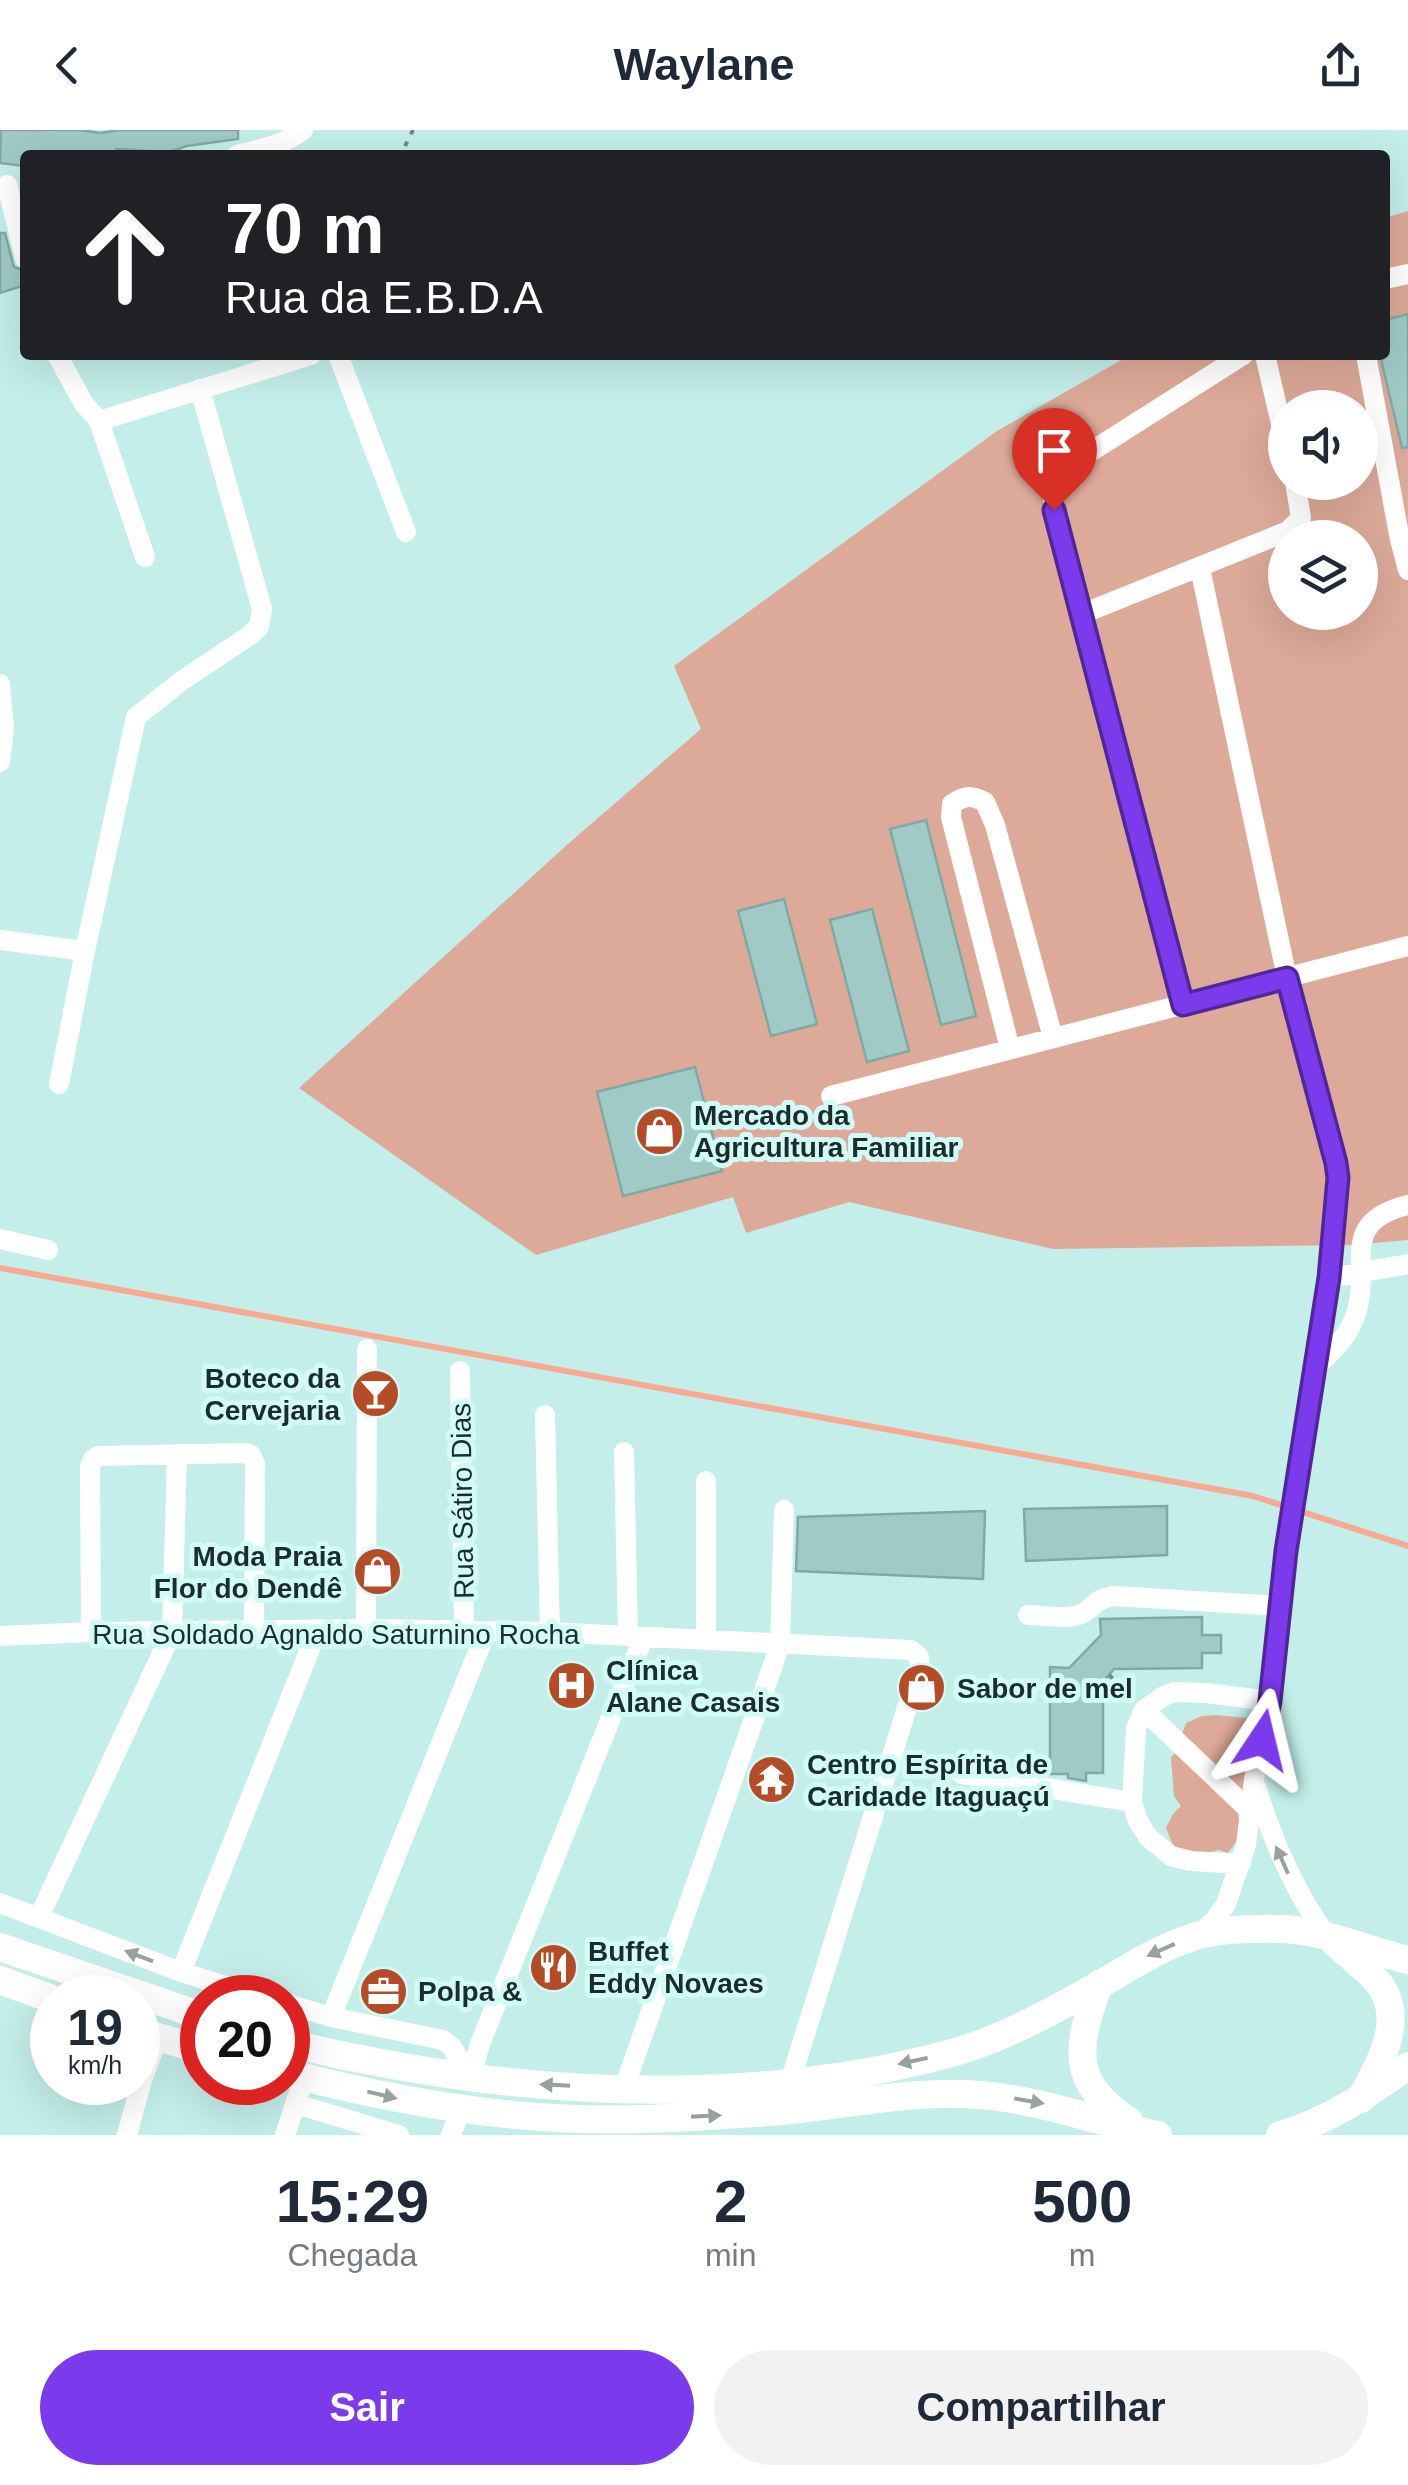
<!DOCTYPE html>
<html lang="pt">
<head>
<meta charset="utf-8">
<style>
  body { margin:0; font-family:Arial,sans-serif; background:#f2f2f3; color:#1f2937; height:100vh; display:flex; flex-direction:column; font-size:38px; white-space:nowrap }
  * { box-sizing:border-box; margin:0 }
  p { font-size:32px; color:#747a83 }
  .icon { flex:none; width:55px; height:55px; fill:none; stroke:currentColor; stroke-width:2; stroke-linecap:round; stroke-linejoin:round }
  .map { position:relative; height:2005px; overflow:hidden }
  .side { display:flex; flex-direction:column; background:#fff; flex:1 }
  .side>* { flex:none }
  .top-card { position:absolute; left:20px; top:20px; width:1370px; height:210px; border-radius:10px; box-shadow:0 10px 40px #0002; background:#202124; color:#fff; overflow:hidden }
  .controls { position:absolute; left:1268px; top:260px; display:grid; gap:20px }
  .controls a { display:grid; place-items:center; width:110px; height:110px; border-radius:50%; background:#fff; box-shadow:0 10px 40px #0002; font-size:50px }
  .speed { position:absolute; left:30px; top:1845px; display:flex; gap:20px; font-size:50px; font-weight:700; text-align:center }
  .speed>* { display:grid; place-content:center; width:130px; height:130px; border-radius:50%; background:#fff; box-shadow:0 10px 40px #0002; line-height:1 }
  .speed small { font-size:25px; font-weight:400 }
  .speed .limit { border:15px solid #d22; background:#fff; color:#111 }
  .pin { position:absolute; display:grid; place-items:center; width:85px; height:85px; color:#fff; margin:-102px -42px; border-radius:50% 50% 50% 0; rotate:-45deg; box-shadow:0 0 10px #0007 }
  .pin .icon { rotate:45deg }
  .me { position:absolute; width:110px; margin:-55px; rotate:10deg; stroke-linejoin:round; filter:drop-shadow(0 0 8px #0008) }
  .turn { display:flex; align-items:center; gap:35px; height:210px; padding:0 40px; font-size:45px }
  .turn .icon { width:130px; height:130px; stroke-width:2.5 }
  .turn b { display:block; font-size:70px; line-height:85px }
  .eta { display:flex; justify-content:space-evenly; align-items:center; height:170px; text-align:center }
  .eta b { font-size:60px; font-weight:800; line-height:70px }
  .button { display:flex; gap:20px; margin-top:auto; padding:20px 40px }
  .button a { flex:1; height:115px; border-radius:60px; background:#7c3aed; color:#fff; font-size:40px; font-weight:800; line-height:115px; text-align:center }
  .button a+a { background:#f2f2f3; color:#1f2937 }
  header { display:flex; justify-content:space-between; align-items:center; height:130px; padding:0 40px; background:#fff; font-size:45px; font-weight:800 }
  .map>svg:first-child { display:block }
  .green { fill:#dda998; fill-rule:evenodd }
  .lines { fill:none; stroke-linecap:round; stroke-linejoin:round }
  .stream { stroke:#f6aa90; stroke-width:6 }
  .building { fill:#a0cac6; stroke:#80a9a5; stroke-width:2.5 }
  .path { stroke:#6f8c89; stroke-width:4; stroke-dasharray:5 8; stroke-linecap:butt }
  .minor { stroke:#fff; stroke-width:20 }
  .major { stroke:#fff; stroke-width:28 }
  .oneway { fill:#99a0a0 }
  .route-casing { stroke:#51269a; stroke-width:25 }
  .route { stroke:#7c3aed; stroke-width:18 }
  .labels { text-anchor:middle; stroke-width:10; stroke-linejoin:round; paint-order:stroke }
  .poi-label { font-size:28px; font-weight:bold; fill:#1c2c2b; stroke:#d0fbf7; text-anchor:start }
  .street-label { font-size:28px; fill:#1c2c2b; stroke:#d0fbf7 }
</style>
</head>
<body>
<header><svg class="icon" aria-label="back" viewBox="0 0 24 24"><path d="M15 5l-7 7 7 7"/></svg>Waylane<svg class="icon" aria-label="share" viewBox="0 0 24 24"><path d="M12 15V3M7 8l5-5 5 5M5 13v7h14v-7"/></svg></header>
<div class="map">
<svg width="1408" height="2005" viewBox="0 0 1408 2005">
  <rect width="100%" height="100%" fill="#c3eee9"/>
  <path class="green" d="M1408 81V1110L1351 1115 1053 1119 849 1072 746 1103 733 1067 536 1125 299 958 568 714 701 599 674 536 997 301 1130 225H1385V88ZM1285 278H1360V352H1285ZM1285 408H1360V482H1285Z
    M1216 1585 1246 1588 1254 1596 1253 1626 1244 1663 1181 1607 1186 1593 1202 1586Z
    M1179 1621 1237 1679 1242 1704 1228 1723 1219 1720 1196 1726 1174 1718 1166 1698 1173 1684 1181 1676 1174 1666 1171 1627Z"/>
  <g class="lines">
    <path class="stream" d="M0 1138 1253 1366 1408 1416"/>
  </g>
  <path class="building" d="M1 0H79L101 3 118 0H238V9L187 16 169 22 116 19V25H25V36L0 33Z
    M0 103H5L14 137 25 141V155L0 163Z
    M1408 184V317L1402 318 1380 225H1385V190Z
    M926 690 976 886 941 895 890 699Z
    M784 769 817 894 771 906 738 781Z
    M872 779 909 921 867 932 830 790Z
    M695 937 722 1041 623 1066 597 962Z
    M1167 1376V1425L1026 1431 1024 1379Z
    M985 1381 983 1449 796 1441 798 1387Z
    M1202 1487V1505H1221V1523H1202V1538L1114 1539 1103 1552V1643H1086V1651L1068 1648V1644H1050V1537L1069 1538 1101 1505 1100 1489Z"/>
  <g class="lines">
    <path class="path" d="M405 16 413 0
      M1109 1545 1130 1566"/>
    <path class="minor" d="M237 25C261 19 284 15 303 0
      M7 55 25 128
      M1385 149 1408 144
      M57 225 84 274 99 291 145 427
      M338 225 406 402
      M1265 225 1285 311
      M1366 225 1400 410 1408 440
      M99 291 311 225
      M1082 484C1074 453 1051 390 1053 361 1053 352 1058 346 1062 340L1243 225
      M0 554 4 598 0 632
      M0 810 85 821
      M1183 875 1082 484 1288 401 1301 388 1295 352
      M1010 919 951 687 952 674C965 665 972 665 985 672L995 695 1053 908
      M59 954 85 821 136 587 180 552 249 506 259 497 262 479 200 259
      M831 966 1408 816
      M0 1109 48 1120
      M1329 1148 1408 1134
      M1315 1238C1330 1223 1346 1210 1354 1189 1375 1138 1334 1093 1408 1075
      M460 1241 464 1501
      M545 1285 550 1502
      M624 1322 628 1506
      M706 1351V1509
      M1028 1485C1044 1485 1071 1491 1085 1482 1099 1473 1092 1471 1113 1466L1279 1476
      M366 1499 367 1219
      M91 1502 90 1337 93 1329 98 1326 247 1323 251 1325 255 1334 254 1500
      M0 1506 91 1502 366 1499 550 1502 911 1520 919 1527 920 1536 790 1952
      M1144 1580 1249 1680
      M961 1644 1132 1672
      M1256 1657C1273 1711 1293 1758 1325 1804
      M1241 1734 1191 1731 1171 1726 1148 1707 1138 1691 1132 1672 1136 1598 1144 1580 1164 1566 1174 1562 1206 1563 1270 1571
      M0 1773 181 1842 264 1868
      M39 1787 172 1502 177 1324
      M1198 1805 1214 1791 1226 1774 1246 1715 1254 1649 1270 1571 1286 1421 1329 1148 1338 1049 1336 1033 1287 848 1200 438
      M181 1842 318 1499
      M288 1874 331 1887 443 1910 452 1917 470 1949
      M331 1887 486 1502
      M470 1949 480 1914 643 1508
      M624 1958 780 1515 784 1380
      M296 1974 399 2005
      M127 2005 142 1950 158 1908
      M285 2005 299 1963
      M451 2005 461 1979"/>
    <path class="major" d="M1335 1813C1349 1826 1364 1837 1377 1851 1408 1888 1379 1934 1361 1969
      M0 1817 202 1886
      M0 1850 52 1869
      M1099 1854C1077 1915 1068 1952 1129 1991
      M138 1901 202 1920
      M288 1912C324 1923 361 1929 398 1936 575 1968 773 1971 948 1924 1001 1910 1051 1882 1099 1855 1130 1837 1159 1818 1193 1807 1217 1799 1258 1798 1283 1799 1327 1801 1366 1820 1408 1830
      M288 1943C401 1973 523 1993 640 1989 683 1988 726 1985 769 1982 839 1977 910 1959 981 1965 1042 1970 1098 1992 1158 2005
      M1280 2005C1327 1992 1368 1964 1408 1936"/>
  </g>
  <defs><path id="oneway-solid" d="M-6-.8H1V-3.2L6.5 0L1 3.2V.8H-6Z" transform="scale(2.5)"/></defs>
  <g class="oneway">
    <use href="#oneway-solid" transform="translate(1282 1730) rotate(-114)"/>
    <use href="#oneway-solid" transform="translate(1161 1820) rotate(156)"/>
    <use href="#oneway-solid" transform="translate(139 1826) rotate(-159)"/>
    <use href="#oneway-solid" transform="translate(913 1931) rotate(168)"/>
    <use href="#oneway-solid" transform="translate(555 1955) rotate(-177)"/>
    <use href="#oneway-solid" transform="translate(382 1965) rotate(13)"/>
    <use href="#oneway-solid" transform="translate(1029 1971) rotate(10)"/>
    <use href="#oneway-solid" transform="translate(706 1986) rotate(-3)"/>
  </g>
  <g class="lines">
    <defs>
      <path id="route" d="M1054 380 1183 875 1287 848 1336 1033 1338 1048 1329 1148 1286 1421 1270 1571 1262 1610"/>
    </defs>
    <use href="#route" class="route-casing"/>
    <use href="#route" class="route"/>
  </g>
  <defs>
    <symbol id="shop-disc" viewBox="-11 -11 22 22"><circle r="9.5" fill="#b44c28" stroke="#d0fbf7"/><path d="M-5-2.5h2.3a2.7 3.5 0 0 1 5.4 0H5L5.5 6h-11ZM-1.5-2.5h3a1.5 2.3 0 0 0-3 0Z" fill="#fff"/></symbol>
    <symbol id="bar-disc" viewBox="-11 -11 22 22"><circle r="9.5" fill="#b44c28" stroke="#d0fbf7"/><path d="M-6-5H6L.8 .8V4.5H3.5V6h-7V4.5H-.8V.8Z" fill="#fff"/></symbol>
    <symbol id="hospital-disc" viewBox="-11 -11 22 22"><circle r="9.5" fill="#b44c28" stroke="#d0fbf7"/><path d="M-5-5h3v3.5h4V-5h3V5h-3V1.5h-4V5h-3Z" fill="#fff"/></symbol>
    <symbol id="temple-disc" viewBox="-11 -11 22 22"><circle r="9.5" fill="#b44c28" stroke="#d0fbf7"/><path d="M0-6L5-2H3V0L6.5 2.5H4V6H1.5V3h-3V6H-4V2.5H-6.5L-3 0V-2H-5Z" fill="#fff"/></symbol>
    <symbol id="restaurant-disc" viewBox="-11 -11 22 22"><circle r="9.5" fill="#b44c28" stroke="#d0fbf7"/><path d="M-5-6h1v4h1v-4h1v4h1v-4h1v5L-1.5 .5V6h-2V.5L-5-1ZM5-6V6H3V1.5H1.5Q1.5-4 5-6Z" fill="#fff"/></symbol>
    <symbol id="office-disc" viewBox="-11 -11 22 22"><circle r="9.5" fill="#b44c28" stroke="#d0fbf7"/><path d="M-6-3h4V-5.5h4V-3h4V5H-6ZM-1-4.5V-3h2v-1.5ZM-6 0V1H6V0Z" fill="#fff"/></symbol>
  </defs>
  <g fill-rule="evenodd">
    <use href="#shop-disc" x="632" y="974" width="55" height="55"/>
    <use href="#bar-disc" x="348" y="1236" width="55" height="55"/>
    <use href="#shop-disc" x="350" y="1414" width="55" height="55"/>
    <use href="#hospital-disc" x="544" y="1528" width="55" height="55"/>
    <use href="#shop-disc" x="894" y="1530" width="55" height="55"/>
    <use href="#temple-disc" x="744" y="1622" width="55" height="55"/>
    <use href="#restaurant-disc" x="526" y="1810" width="55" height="55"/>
    <use href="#office-disc" x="356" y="1834" width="55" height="55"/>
  </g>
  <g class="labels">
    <g class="poi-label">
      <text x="694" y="995">Mercado da<tspan x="694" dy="32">Agricultura Familiar</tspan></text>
      <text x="340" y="1258" text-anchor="end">Boteco da<tspan x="340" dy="32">Cervejaria</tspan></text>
      <text x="342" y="1436" text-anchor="end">Moda Praia<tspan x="342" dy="32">Flor do Dendê</tspan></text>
      <text x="606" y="1550">Clínica<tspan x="606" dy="32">Alane Casais</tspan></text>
      <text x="957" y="1568">Sabor de mel</text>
      <text x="807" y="1644">Centro Espírita de<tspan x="807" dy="32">Caridade Itaguaçú</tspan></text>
      <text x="588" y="1831">Buffet<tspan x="588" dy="32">Eddy Novaes</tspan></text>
      <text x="418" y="1871">Polpa &amp;</text>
    </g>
    <g class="street-label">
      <text transform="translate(462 1371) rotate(-91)" y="10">Rua Sátiro Dias</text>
      <text x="336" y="1514">Rua Soldado Agnaldo Saturnino Rocha</text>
    </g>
  </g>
</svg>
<div class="controls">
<a><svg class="icon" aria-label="sound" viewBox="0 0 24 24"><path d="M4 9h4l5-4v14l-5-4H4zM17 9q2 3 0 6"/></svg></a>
<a><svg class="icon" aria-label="layers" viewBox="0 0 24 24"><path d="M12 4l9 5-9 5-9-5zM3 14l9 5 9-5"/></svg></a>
</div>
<div class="speed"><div>19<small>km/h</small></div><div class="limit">20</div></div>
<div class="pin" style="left:1054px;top:380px;background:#d93025"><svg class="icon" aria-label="arrive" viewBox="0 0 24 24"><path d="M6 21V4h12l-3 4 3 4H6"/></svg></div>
<svg class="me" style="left:1262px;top:1610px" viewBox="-20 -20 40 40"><path d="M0-17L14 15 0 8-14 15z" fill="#7c3aed" stroke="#fff" stroke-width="4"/></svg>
<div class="top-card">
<div class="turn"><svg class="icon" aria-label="ahead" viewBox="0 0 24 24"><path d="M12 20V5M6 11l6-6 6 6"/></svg><div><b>70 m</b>Rua da E.B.D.A</div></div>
</div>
</div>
<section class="side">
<div class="eta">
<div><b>15:29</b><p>Chegada</p></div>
<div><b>2</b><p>min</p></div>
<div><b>500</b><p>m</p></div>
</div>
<div class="button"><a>Sair</a><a>Compartilhar</a></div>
</section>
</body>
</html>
